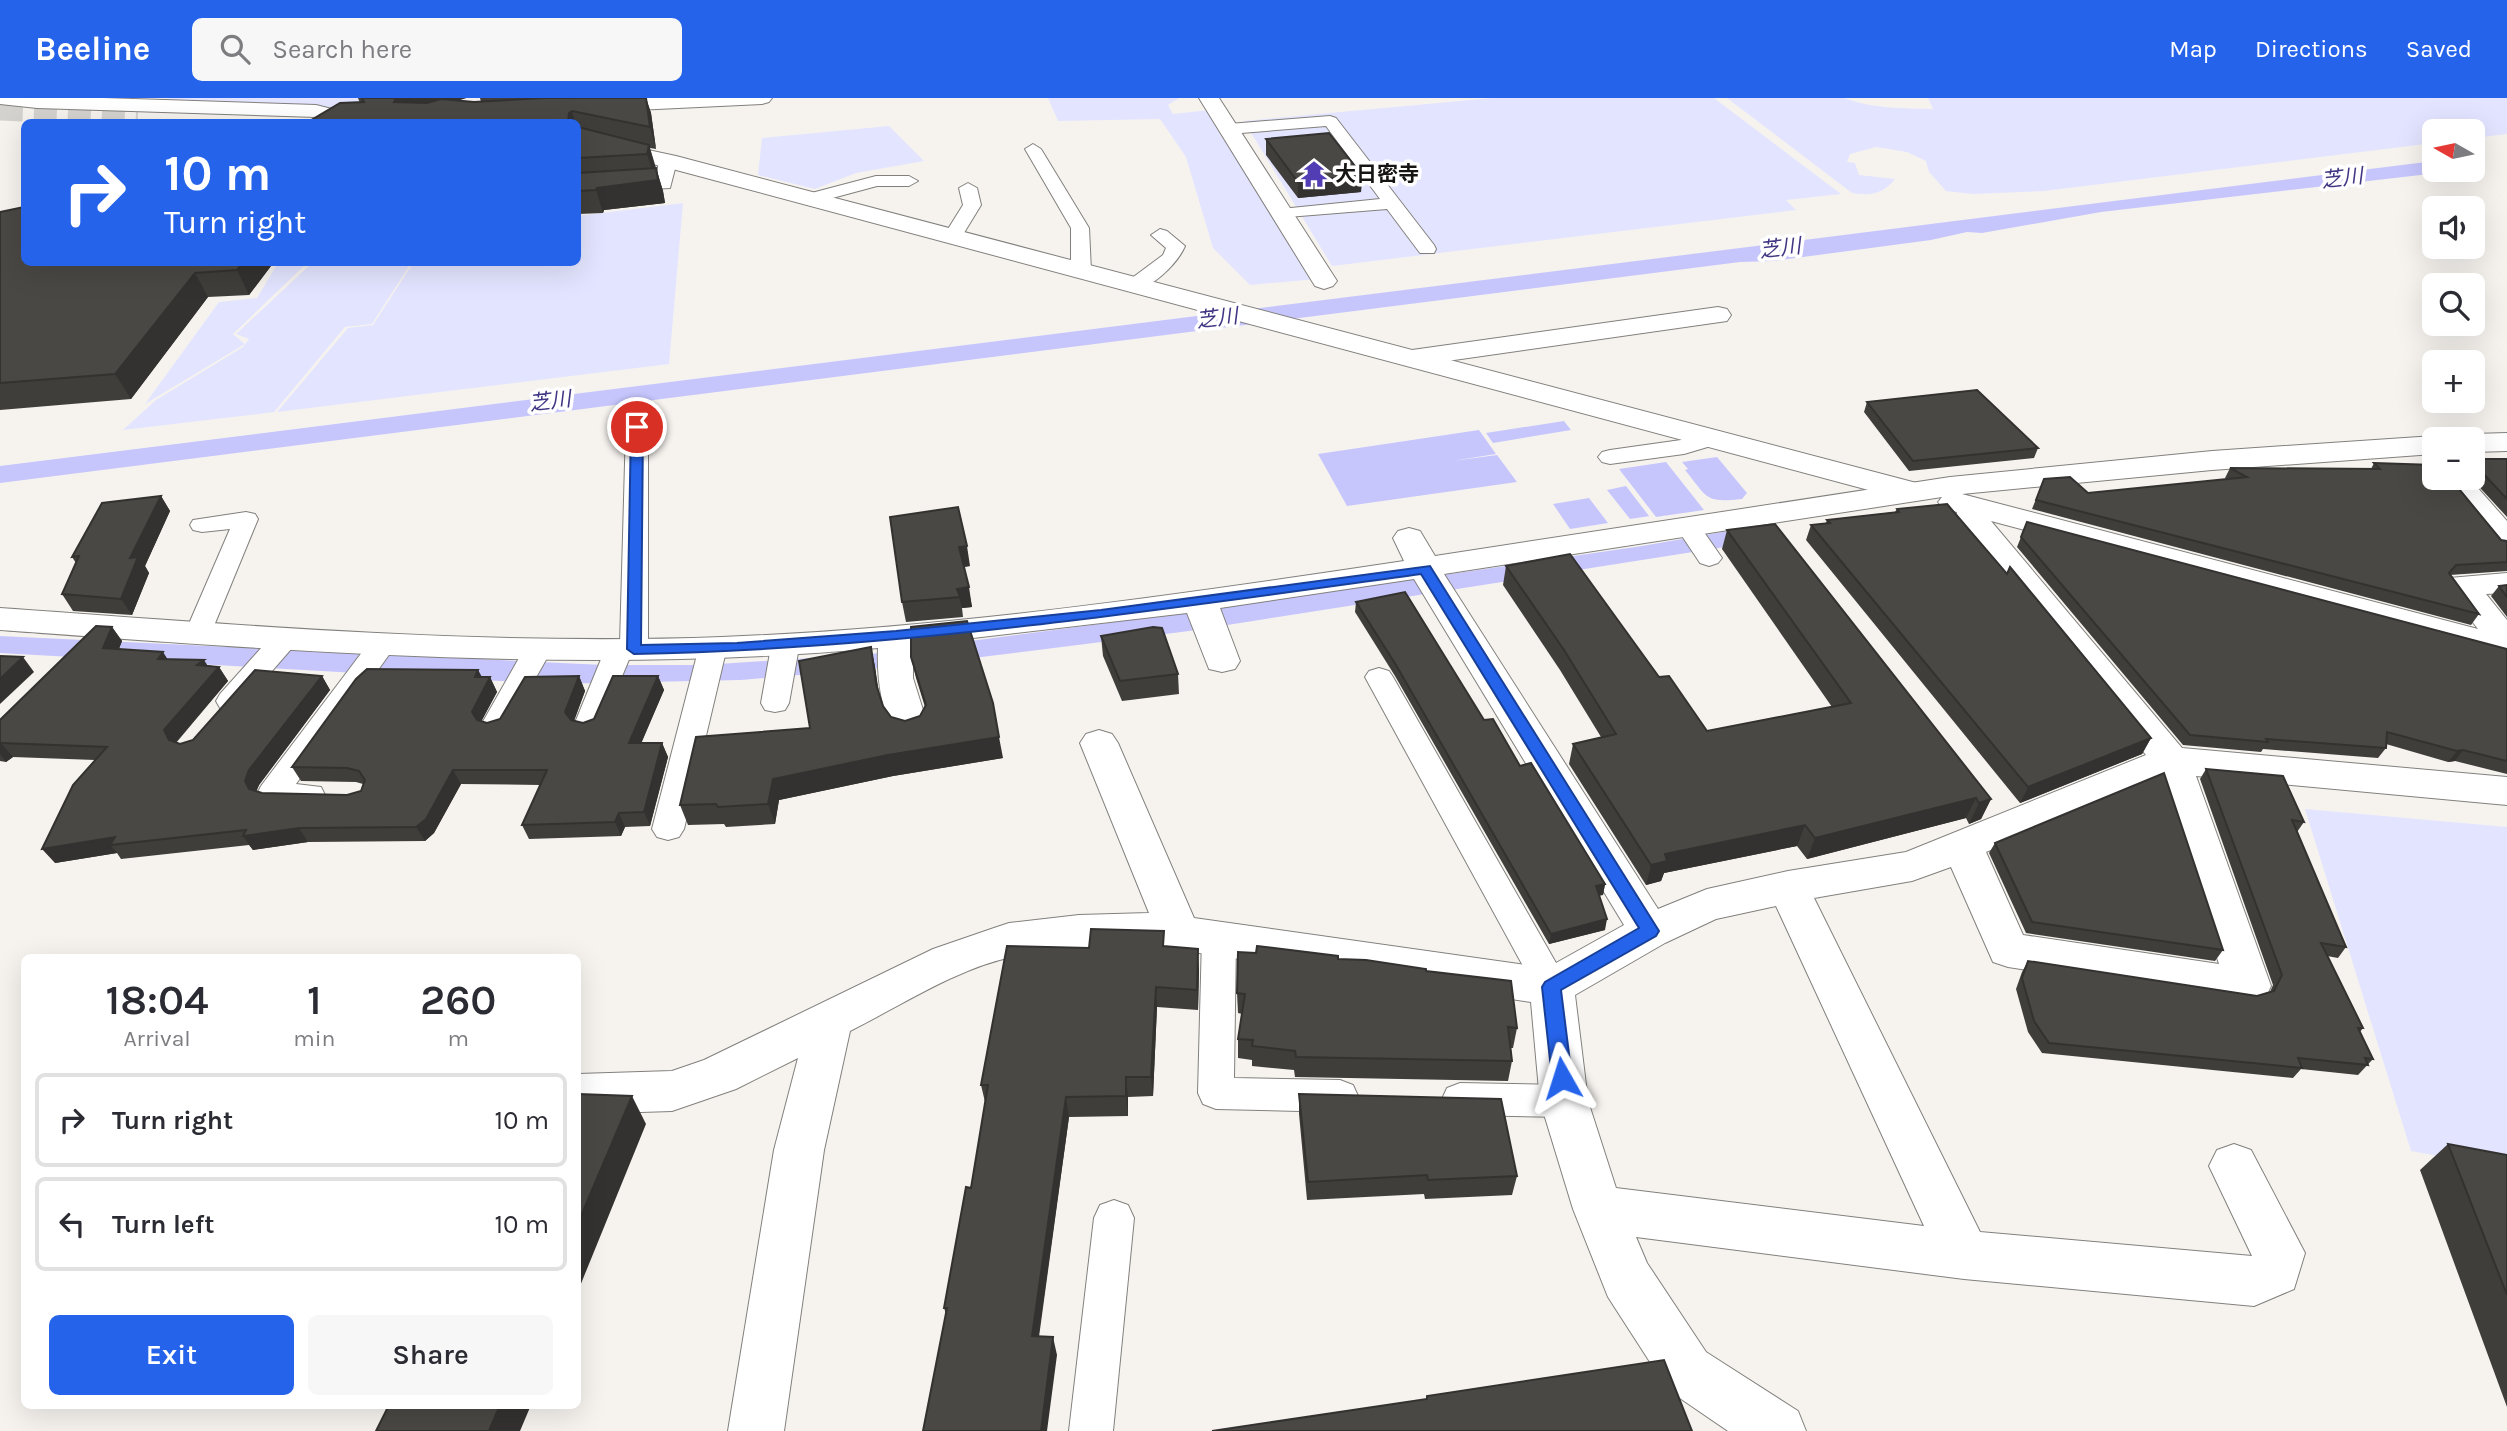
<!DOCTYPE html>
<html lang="en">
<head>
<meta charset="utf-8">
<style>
  body { margin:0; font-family:Karla,"Noto Sans JP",sans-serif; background:#f7f7f7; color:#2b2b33; height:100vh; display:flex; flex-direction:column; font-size:26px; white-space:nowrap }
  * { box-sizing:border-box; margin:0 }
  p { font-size:23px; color:#7c7c81 }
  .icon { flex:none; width:38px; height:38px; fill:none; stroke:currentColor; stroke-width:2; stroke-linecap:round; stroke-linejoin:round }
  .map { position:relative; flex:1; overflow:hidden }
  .panel { position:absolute; left:21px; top:856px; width:560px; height:455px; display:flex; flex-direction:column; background:#fff; border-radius:10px; box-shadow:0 7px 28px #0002 }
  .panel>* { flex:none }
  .banner { position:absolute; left:21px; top:21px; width:560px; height:147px; border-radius:10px; box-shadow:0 7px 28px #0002; background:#2563eb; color:#fff; overflow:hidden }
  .needle { width:46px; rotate:279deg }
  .fabs { position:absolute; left:2422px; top:21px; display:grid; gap:14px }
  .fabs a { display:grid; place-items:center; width:63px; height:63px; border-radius:10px; background:#fff; box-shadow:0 7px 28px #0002; font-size:35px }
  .pin { position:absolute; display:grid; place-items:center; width:60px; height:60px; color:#fff; margin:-30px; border:4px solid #fff; border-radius:50%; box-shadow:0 2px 7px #0007 }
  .me { position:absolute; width:77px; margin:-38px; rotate:354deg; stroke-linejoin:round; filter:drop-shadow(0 0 5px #0008) }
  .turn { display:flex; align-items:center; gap:24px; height:147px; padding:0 28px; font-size:32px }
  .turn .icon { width:91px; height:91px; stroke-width:2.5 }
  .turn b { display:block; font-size:49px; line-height:60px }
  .eta { display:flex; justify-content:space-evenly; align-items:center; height:119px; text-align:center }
  .eta b { font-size:42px; font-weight:600; line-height:49px }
  .primary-button { display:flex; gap:14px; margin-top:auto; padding:14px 28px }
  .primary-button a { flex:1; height:80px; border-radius:10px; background:#2563eb; color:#fff; font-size:28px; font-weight:600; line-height:80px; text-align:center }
  .primary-button a+a { background:#f7f7f7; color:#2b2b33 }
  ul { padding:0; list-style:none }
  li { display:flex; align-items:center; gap:21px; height:94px; margin:0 14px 10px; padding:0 14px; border:4px solid #e1e1e2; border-radius:10px }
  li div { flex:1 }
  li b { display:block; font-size:26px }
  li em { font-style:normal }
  header { display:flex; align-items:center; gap:42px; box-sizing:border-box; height:98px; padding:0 35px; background:#2563eb; color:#fff }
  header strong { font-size:33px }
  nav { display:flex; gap:38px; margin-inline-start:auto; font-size:24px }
  .search { width:490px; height:63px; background:#f7f7f7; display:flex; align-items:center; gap:18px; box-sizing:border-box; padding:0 24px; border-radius:10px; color:#7c7c81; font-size:26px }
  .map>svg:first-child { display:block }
  .green { fill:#e3e4ff }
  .water { fill:#c6c6fd }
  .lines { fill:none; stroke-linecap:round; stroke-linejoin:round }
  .tertiary-tunnel { stroke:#d4d2ce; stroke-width:23; stroke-dasharray:23 11; stroke-linecap:butt }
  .service-casing { stroke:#82807d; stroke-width:2 }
  .minor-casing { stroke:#82807d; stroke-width:2 }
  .tertiary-casing { stroke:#82807d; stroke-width:2 }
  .service { fill:#fff; fill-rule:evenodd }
  .minor { fill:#fff; fill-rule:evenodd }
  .tertiary { fill:#fff; fill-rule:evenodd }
  .wall { fill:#403e3a }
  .shaded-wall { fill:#343230 }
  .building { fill:#4a4844; stroke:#343230; stroke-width:2 }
  .route { fill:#2563eb; stroke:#184099; stroke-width:2 }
  .labels { text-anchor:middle; stroke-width:7; stroke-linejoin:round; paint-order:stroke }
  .far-poi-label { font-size:21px; font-weight:bold; fill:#161514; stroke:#fff; text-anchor:start }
  .far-water-label { font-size:21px; font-style:italic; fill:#403684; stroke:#fff }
</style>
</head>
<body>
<header>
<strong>Beeline</strong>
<div class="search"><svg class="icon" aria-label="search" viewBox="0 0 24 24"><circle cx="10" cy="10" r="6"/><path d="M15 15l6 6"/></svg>Search here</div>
<nav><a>Map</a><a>Directions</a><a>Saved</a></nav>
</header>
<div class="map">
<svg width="2507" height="1333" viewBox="0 0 2507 1333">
  <rect width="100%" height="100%" fill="#f6f3ef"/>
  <path class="green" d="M171 0H468L424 12 146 5Z
    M1048 0H1179L1168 7 1173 16 1210 12 1317 181 1250 187 1213 150 1186 59 1160 21 1058 23Z
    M1492 0H1714L1841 96 1786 102 1796 112 1332 168 1244 23Z
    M1727 0H1844C1872 11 1903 10 1933 11L1928 0H2507V36L2473 40V33H2434V45L2044 93 1973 96 1946 93 1929 74 1926 63 1907 54 1876 49 1850 56 1847 64 1855 65 1859 77 1895 81C1883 96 1871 98 1852 95Z
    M889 28 924 63 856 75 815 91 758 77 762 40Z
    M683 105 669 266 277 314 348 230 373 227 413 165 578 164V118Z
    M278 165H307L233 236 245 246 145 306 219 204 257 200Z
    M312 165H411L372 226 345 229 274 314 123 332 156 302 243 249 249 241 236 236Z
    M2305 711 2507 729V1071L2411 1053Z"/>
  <path class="water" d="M2434 63V72H2464L2101 114 1982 135 1967 134 1931 142 1773 163 1740 164 0 385V368Z
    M1564 323 1571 332 1493 345 1486 335Z
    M1479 332 1496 356 1452 363 1497 357 1517 384 1347 408 1318 356Z
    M1717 359 1747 395 1742 401C1704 405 1708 400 1685 372L1688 371 1682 364Z
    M1666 364 1704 412 1656 419 1619 371Z
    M1626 388 1649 418H1650L1630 421 1607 392Z
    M1589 400 1608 425 1570 431 1553 406Z
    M1751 429 1763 443 1189 533 925 566 741 582 553 586 0 555V538L604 567H703L871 556 1190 514 1642 448Z"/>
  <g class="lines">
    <path class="tertiary-tunnel" d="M0 11 138 17"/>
    <defs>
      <path id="service" d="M1330 18 1336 20 1434 147 1436 151 1434 155H1420L1387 111 1275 120 1272 116 1281 111 1380 101 1326 28 1229 36 1221 31 1229 26Z
        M1033 46 1041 51 1089 130 1091 173 1088 177 1081 179 1071 173V130L1025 51Z
        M668 58 677 63 670 90 578 95V85L656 81 659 63Z
        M876 78H909L918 83 909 88H877L810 106 801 101 804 97Z
        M968 85 977 90 981 107 959 143H945L943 139 963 107 959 90Z
        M1160 131 1167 133 1185 148C1178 165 1148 196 1128 191L1125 187 1128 183 1163 157 1166 150 1151 137Z
        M637 322 645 324 648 329V551L644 557 630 559 602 627 598 634 588 637 578 634 574 627 604 554 608 548 620 546 626 329 629 324Z
        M1713 333 1721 335 1724 340 1721 345 1684 356 1610 366 1602 364 1598 359 1602 354 1610 352 1681 342Z
        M246 414 255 416 258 421 211 535 208 541 198 543 188 541 185 535 230 431 202 434 193 432 190 427 193 422Z
        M1688 422 1697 424 1722 460 1718 465 1709 468 1700 465 1676 429 1679 424Z
        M282 535 292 538 296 544 292 550 240 610 230 612 220 610 216 603 220 596 272 538Z
        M382 538 392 541 396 547 296 686 321 689 325 697 321 705C303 710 279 709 261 704L257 696 261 688 372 541Z
        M785 540 795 543 799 549 789 605 785 612 775 614 765 612 761 605 771 549 775 543Z
        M537 544 547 547 551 553 509 627 505 634 495 637 485 634 481 627 523 553 527 547Z
        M712 544 722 547 726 553 684 731 679 739 668 742 657 739 652 731 698 553 702 547Z
        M1379 570 1389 573 1393 579 1564 879 1569 889 1564 899 1552 903 1540 899 1365 579 1369 573Z
        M1219 827 1231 831 1236 840 1234 980 1340 982 1353 987 1358 998 1353 1009 1340 1014 1216 1011 1203 1006 1198 995 1202 840 1207 831Z
        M1460 985 1564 987 1577 992 1582 1003 1577 1014 1564 1019 1460 1017 1447 1012 1442 1001 1447 990Z
        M1114 1102 1128 1107 1134 1120 1113 1333H1069L1094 1120 1100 1107Z"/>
      <path id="minor" d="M633 0H772L769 4 762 6 594 14 587 12 584 8 587 4Z
        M1199 0H1219L1337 183 1333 188 1324 191 1315 188Z
        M1718 209 1727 211 1731 217 1727 223 1412 268 1402 266 1398 260 1402 254 1412 252Z
        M2507 335V353L2473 354V341H2461L2473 336Z
        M2434 338 2445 341H2434V356L2212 372 1962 396 2478 531 2444 487 2449 480 2507 475V495L2486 496 2507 522V561L1991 423 2182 650 2507 679V707L2196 678 2271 888 2265 901 2249 906 2008 869 1993 864 1951 769 1912 783 1814 800 1980 1134 2252 1158 2209 1068 2217 1052 2234 1046 2251 1052 2305 1155 2294 1191 2254 1208 1964 1181 1636 1139 1647 1165 1706 1254 1798 1313 1806 1333H1728L1668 1292 1608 1199 1573 1111 1540 1003 1531 904 1179 852C1125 846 1065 847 1012 859 958 870 900 908 850 933L824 1052 784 1333H728L774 1052 798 960 736 991 672 1013 578 1016V976L672 973 704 962 933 851 994 830 1009 825 1079 817 1149 815 1080 645 1086 636 1099 632 1112 636 1118 645 1194 820 1547 870 1624 827 1414 481 1220 510 1240 563 1235 571 1222 574 1209 571 1187 515 913 547V580L928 628 922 637 909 641 896 637C880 611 877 579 878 550 585 577 292 553 0 532V510C240 527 481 548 722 539 950 530 1178 497 1404 463L1393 440 1398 433 1409 430 1420 433 1435 458 1950 379 2212 353ZM1942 399 1938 404 1943 411 1957 414 1956 421 1961 428 2146 657 1906 754 1788 773 1707 791 1658 811 1444 476ZM2159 682 2219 866 2023 837 1986 754ZM1776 808 1924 1128 1616 1090 1588 1003 1575 897 1665 845 1716 821Z
        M2438 380H2469L2507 423V453L2496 450Z"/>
      <path id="tertiary" d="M0 0H103L316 7 368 20 371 24H338L316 19 37 10 0 6Z
        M578 37 676 58 1924 387 1929 394 1924 401 1913 403 1902 401 665 69 578 49Z"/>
    </defs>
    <use href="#service" class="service-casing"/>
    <use href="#minor" class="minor-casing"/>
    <use href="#tertiary" class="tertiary-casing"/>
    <use href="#service" class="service"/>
    <use href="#minor" class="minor"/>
    <use href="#tertiary" class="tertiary"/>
  </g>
  <path class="wall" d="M358 0H466L457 3 474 4H481L480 0H478H646L651 15 656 51 650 50 663 93 665 105 604 112 603 115 578 116V24H308L360 5Z
    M1266 41 1362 77 1361 94 1298 100 1266 57Z
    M0 114 24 164H274L249 197 208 199 131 301 0 312Z
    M1867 304 2038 350 2034 360 1909 373 1864 314Z
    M2473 361H2507V419L2471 380H2473Z
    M2374 365 2501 442 2507 443V473L2450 477 2479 516 2471 527 2032 411 2044 381 2088 395 2227 381 2225 380 2230 370 2371 371Z
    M161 398 170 413 145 468 149 475 132 517 73 513 62 496 76 465 72 459Z
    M1897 411 2007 476 2151 640 2142 656 2020 705 1806 442 1811 427 1826 425 1827 422 1895 414Z
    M890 419 970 468 964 469 972 509 962 510 963 519 906 524 902 504Z
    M2027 424 2507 551V676L2455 663 2448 664 2386 646V650L2378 660 2263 651 2261 654 2183 647 2017 449Z
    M1727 432 1991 701 1981 721 1969 726 1966 720 1807 761 1797 748 1664 775 1661 783 1646 787 1569 666 1573 646 1601 639 1560 572 1503 487 1506 468 1659 579 1707 633 1832 609 1722 451Z
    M2507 487V519L2491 498 2499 488Z
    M1356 504 1484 622 1520 668 1605 786 1603 797H1599L1605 832 1549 846 1395 578 1355 514Z
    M112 529 122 543 119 551 168 561 219 569 228 583 176 645 180 646 193 642 322 578 330 592 259 687 256 693 262 695 347 697 361 693 363 686 356 684 301 683 292 669 478 572 482 579H490L497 594 481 623 487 625 500 621 579 578 585 593 574 623 583 625 594 621 658 578 664 592 641 645H662L668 659 650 728 625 729 621 738 529 741 522 727 540 687 461 686 434 735 425 743 308 744 253 752 249 747 121 761 117 755 55 765 95 662 13 659 6 664 0 663V622Z
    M1101 538 1178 576 1179 596 1122 603 1103 558Z
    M871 549 875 569 879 595 883 608 891 619 905 623 920 618 925 609 916 580 911 559 1003 660 893 678 779 702 775 726 726 729 724 726 688 727 680 707 810 630Z
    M2206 671 2304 724 2297 734 2346 849 2338 860 2327 858 2363 930 2360 934 2373 961 2358 977 2301 971 2293 980 2042 955 2028 934 2016 891 2022 874 2028 863 2257 898 2270 894 2273 887 2200 681Z
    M1995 745 2223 852 2215 863 2026 835 1989 755Z
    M1165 848 1199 871 1198 912 1157 909 1153 998 1128 999V1018L1069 1019 1039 1239 1057 1257 946 1216 944 1210 971 1090 985 1004 981 987 1089 850Z
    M1338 861 1426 873 1517 930 1513 950H1511L1512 963 1508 983 1295 979 1294 972 1252 968V962L1238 960V941L1242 916 1238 915 1237 895Z
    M1299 996 1517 1078 1512 1097 1425 1101 1424 1096 1307 1102 1299 1016Z
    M2448 1046 2507 1057V1309L2420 1072Z"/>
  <path class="shaded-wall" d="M396 0H466L406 17 394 4Z
    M646 0 651 15 656 51 650 29Z
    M572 13 575 24H568L569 15Z
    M649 47 655 69 654 78 647 56Z
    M656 70 663 93 665 105 604 112 603 115 596 92 597 90Z
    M1362 77 1361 94 1298 100V84Z
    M243 164H274L249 197 237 172Z
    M195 175 208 199 131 301 115 276Z
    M161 398 170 413 145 468 149 475 132 517 121 501 130 460Z
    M967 448 970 468 962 469 959 449Z
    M969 489 972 509 962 510 957 491Z
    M112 529 122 543 113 565 103 550Z
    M871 549 875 569 880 606 876 586Z
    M163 554 172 568 158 561Z
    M23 559 34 574 0 606V581Z
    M204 562 213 576 219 569 228 583 174 646 169 642 164 632 197 567Z
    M478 572 485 587 475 579Z
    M322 578 330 592 259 687 255 697 249 691 245 683 249 672Z
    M579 578 585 593 572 628 565 614Z
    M658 578 664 592 635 660 629 645Z
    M490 579 497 594 479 628 472 614Z
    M999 639 1003 660 893 678 779 702 775 726 768 706 773 681 888 657Z
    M2151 640 2142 656 2020 705 2028 689Z
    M0 645H1L13 659 6 664 0 656Z
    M662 645 668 659 650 728 644 714Z
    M2463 652 2455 663 2448 664 2457 653Z
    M453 672 461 686 434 735 425 743 416 729Z
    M1976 700 1966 720 1807 761 1815 740Z
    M1991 701 1981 721 1969 726 1979 705Z
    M619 715 625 729 621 738 615 724Z
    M1805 727 1797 748 1664 775 1661 783 1646 787 1651 767 1665 756Z
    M299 730 308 744 253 752 243 738Z
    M115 739 110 747 117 755 55 765 42 751Z
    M1605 786 1603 797 1594 799 1596 788Z
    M1607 821 1605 832 1549 846 1551 836Z
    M1198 851 1199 871 1198 912 1197 892Z
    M1156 889 1157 909 1153 998 1151 979Z
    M1126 979 1128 999V1018L1126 998Z
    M632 998 646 1026 578 1193V1125Z
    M1066 999 1069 1019 1036 1256 1032 1238Z
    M1053 1239 1057 1257 1047 1333H1041Z
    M500 1307H531L520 1333H489Z"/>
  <path class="building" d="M362 0H396L394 4 427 5 441 1 474 4 545 0H646L650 29 572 13 569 15 568 24H308L340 5 364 4Z
    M578 29 649 47 647 56 578 60Z
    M1329 35 1362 77 1298 84 1266 41Z
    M656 70 658 82 597 90 596 92 578 93V75Z
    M24 109V164H243L237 172 195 175 115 276 0 285V114Z
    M1977 292 2038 350 1913 363 1867 304Z
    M2473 361H2507V401L2476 368H2481Z
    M2374 365 2434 367V380H2450L2501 442 2507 443V464L2456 467 2449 475 2479 516 2036 402 2044 381 2070 379 2088 395 2247 379 2230 370 2380 371Z
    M161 398 130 460 138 459 121 501 62 496 79 458 72 459 102 405Z
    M1947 406 2007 476 2010 469 2151 640 2028 689 1811 427 1830 425 1827 422 1899 414 1897 411Z
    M958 409 967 448 959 449 969 489 957 491 960 499 902 504 890 419Z
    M2027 424 2507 551V663L2463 652 2457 653 2387 634 2386 650 2266 641 2268 644 2190 637 2021 439Z
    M1775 426 1991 701 1979 705 1976 700 1815 740 1805 727 1665 756 1667 763 1651 767 1573 646 1616 636 1564 552 1506 468 1570 456 1659 579 1669 578 1707 633 1851 605 1727 432Z
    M2507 487V499L2499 488Z
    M1405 494 1484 622 1493 621 1520 668 1531 665 1605 786 1596 788 1607 821 1551 836 1396 567 1356 504Z
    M967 523 993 605 999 639 888 657 773 681 768 706 718 709 716 706 680 707 696 639 810 630 799 563 871 549 876 586 883 608 891 619 905 623 920 618 926 607 911 559V529Z
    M96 528 112 529 103 550 163 554 158 561 204 562 197 567 219 569 164 632 169 642 180 646 193 642 255 572 322 578 249 672 245 683 249 691 262 695 347 697 361 693 365 682 359 673 347 670 292 669 356 581 367 571 478 572 475 579H490L472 614 477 622 487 625 500 621 525 579 579 578 565 614 571 622 583 625 594 621 613 578H658L629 645H662L644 714 619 715 615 724 522 727 547 672H453L426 721 416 729 299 730 243 738 246 732 110 747 115 739 42 751 73 687 107 649 1 645H0V622Z
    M1153 529 1162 530 1178 576 1120 583 1101 538Z
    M0 558 23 559 0 581Z
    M2206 671 2283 678 2304 724 2292 722 2346 849 2321 845 2363 930H2358L2373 961 2365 960 2368 967 2298 960 2302 970 2049 945 2034 923 2022 880 2028 863 2257 898 2274 893 2282 877Z
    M2164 675 2223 852 2032 824 1995 745Z
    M1091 831 1164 833 1163 848 1198 851 1197 892 1156 889 1151 979H1126V998L1066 999 1032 1238 1053 1239 1041 1333H923L947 1210H944L966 1089 971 1090 988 987H981L1007 848 1089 850Z
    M1257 848 1338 858V861L1366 862 1426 871V873L1511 883 1517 930 1508 929 1512 963 1296 959 1295 953 1252 948 1253 942 1238 941 1245 896 1237 895 1238 854 1256 855Z
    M578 996 632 998 578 1125Z
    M1299 996 1501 1001 1517 1078 1428 1082 1427 1077 1308 1084Z
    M2448 1046 2507 1057V1197Z
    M1664 1262 1692 1333H1212L1427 1301V1298Z
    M389 1307H500L489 1333H376Z"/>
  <path class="route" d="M637 325 643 329 641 547 737 545 896 533 1101 512 1430 468 1659 833 1656 838 1561 892 1572 980 1569 986 1562 988 1555 986 1552 980 1542 889 1545 884 1639 830 1421 476C1159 512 898 551 634 556L627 551 631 329Z"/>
  <defs>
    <symbol id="temple-bare" viewBox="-9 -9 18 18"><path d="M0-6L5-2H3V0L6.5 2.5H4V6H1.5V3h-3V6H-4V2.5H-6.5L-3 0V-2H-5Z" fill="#523db5" stroke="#fff" stroke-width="2.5" paint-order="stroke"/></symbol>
  </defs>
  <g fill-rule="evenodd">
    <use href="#temple-bare" x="1295" y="57" width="38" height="38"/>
  </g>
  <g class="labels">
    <g class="far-poi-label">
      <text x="1335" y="83">大日密寺</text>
    </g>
    <g class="far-water-label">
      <text transform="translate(2342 80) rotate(-7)" y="7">芝川</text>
      <text transform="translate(1780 150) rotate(-7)" y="7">芝川</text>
      <text transform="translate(1217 220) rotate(-7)" y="7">芝川</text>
      <text transform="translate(550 303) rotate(-7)" y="7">芝川</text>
    </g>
  </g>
</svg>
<div class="fabs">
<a><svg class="needle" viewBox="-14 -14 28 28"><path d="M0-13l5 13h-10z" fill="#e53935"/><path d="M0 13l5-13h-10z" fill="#7c7c81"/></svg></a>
<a><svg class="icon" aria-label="sound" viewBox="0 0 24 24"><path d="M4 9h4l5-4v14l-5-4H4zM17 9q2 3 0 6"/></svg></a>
<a><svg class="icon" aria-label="search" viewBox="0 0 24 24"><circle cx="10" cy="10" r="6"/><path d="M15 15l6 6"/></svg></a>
<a>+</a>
<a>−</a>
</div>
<div class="pin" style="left:637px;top:329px;background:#d93025"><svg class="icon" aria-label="arrive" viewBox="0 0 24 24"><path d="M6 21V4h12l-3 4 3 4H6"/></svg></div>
<svg class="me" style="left:1562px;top:980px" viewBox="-20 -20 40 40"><path d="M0-17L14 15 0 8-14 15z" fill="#2563eb" stroke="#fff" stroke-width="4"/></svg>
<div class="banner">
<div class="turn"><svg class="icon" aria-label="right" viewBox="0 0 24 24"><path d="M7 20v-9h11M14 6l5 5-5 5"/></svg><div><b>10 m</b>Turn right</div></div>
</div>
<section class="panel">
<div class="eta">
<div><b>18:04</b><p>Arrival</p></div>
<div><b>1</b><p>min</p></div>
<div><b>260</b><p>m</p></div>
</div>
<ul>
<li><svg class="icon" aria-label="right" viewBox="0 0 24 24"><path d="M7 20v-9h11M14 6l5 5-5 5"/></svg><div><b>Turn right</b></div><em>10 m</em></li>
<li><svg class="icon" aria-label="left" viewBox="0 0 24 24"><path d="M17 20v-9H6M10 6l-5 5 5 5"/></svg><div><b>Turn left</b></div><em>10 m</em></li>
</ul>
<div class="primary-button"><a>Exit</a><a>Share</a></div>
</section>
</div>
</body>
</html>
